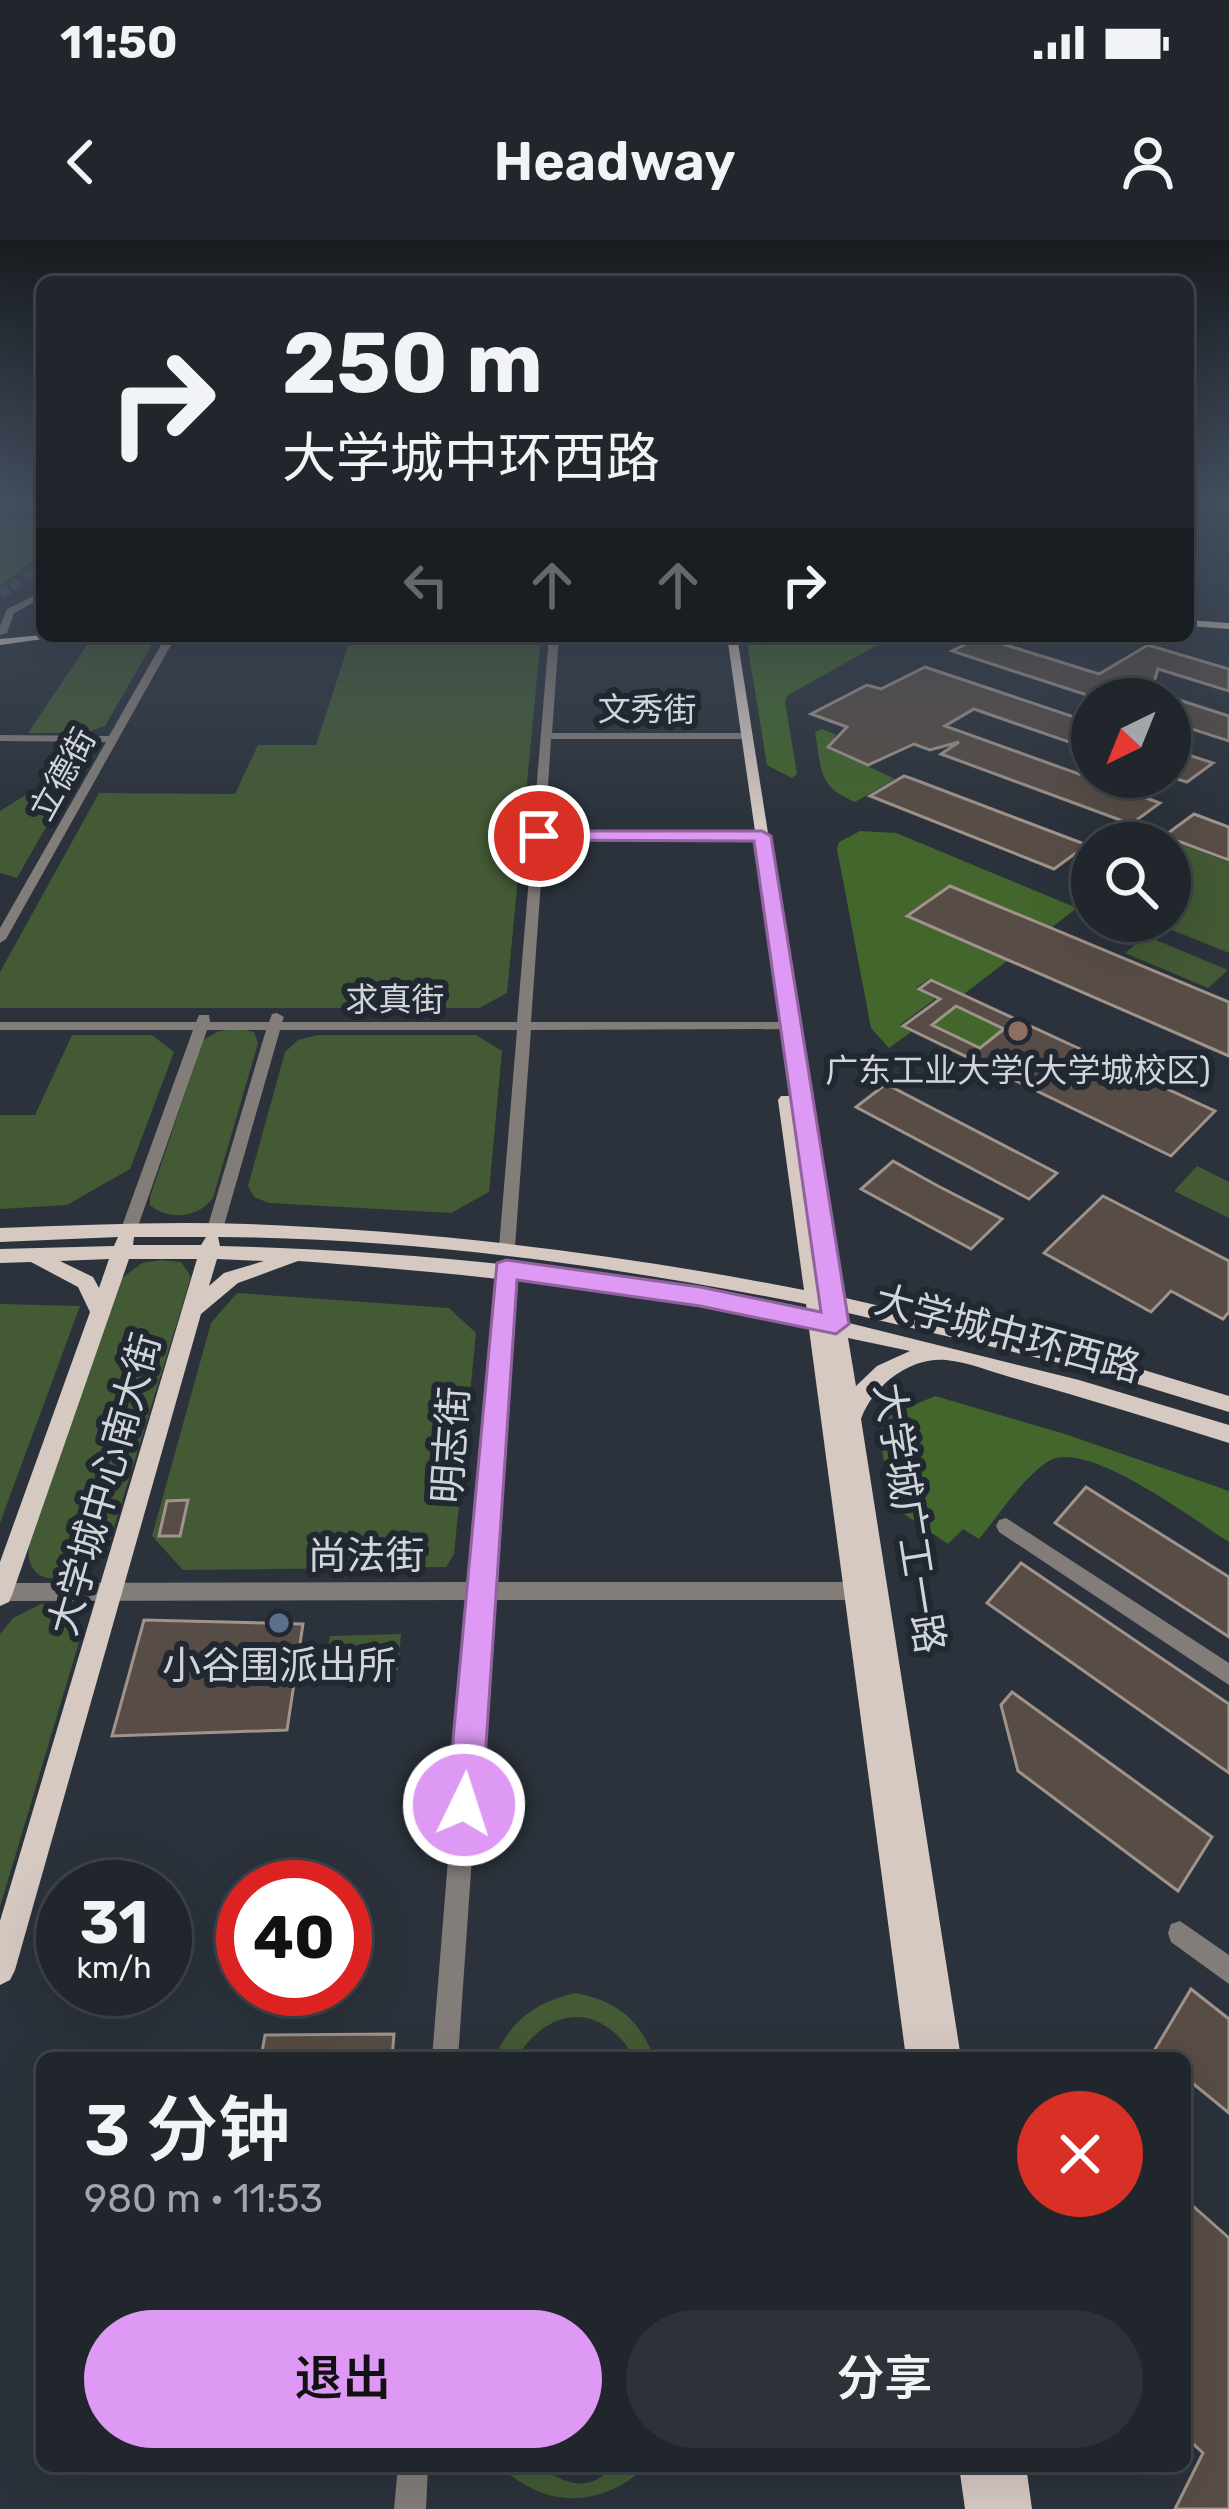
<!DOCTYPE html>
<html lang="zh">
<head>
<meta charset="utf-8">
<style>
  body { margin:0; font-family:Rubik,"Noto Sans SC",sans-serif; background:#2d3238; color:#f1f3f6; height:100vh; display:flex; flex-direction:column; font-size:45px; white-space:nowrap }
  * { box-sizing:border-box; margin:0 }
  p { font-size:39px; color:#a2a5a9 }
  .icon { flex:none; width:66px; height:66px; fill:none; stroke:currentColor; stroke-width:2; stroke-linecap:round; stroke-linejoin:round }
  .map { position:relative; flex:1; overflow:hidden }
  .details { position:absolute; left:36px; top:1812px; width:1155px; height:420px; display:flex; flex-direction:column; background:#20262c; border-radius:18px; box-shadow:0 12px 48px #0002,0 0 0 3px #3d4348 }
  .details>* { flex:none }
  .guide { position:absolute; left:36px; top:36px; width:1158px; height:366px; border-radius:18px; box-shadow:0 12px 48px #0002,0 0 0 3px #3d4348; background:#20262c; color:#f1f3f6; overflow:hidden }
  .needle { width:78px; rotate:223deg }
  .tools { position:absolute; left:1071px; top:438px; display:grid; gap:24px }
  .tools a { display:grid; place-items:center; width:120px; height:120px; border-radius:50%; background:#20262c; box-shadow:0 12px 48px #0002,0 0 0 3px #3d4348; font-size:60px }
  .speed { position:absolute; left:36px; top:1620px; display:flex; gap:24px; font-size:60px; font-weight:700; text-align:center }
  .speed>* { display:grid; place-content:center; width:156px; height:156px; border-radius:50%; background:#20262c; box-shadow:0 12px 48px #0002,0 0 0 3px #3d4348; line-height:1 }
  .speed small { font-size:30px; font-weight:400 }
  .speed .limit { border:18px solid #d22; background:#fff; color:#111 }
  .pin { position:absolute; display:grid; place-items:center; width:102px; height:102px; color:#fff; margin:-51px; border:6px solid #fff; border-radius:50%; box-shadow:0 3px 12px #0007 }
  .me { position:absolute; width:132px; margin:-66px; rotate:4deg; stroke-linejoin:round; filter:drop-shadow(0 0 9px #0008) }
  .turn { display:flex; align-items:center; gap:42px; height:252px; padding:0 48px; font-size:54px }
  .turn .icon { width:156px; height:156px; stroke-width:2.5 }
  .turn b { display:block; font-size:84px; line-height:102px }
  .lanes { display:flex; align-items:center; height:114px; padding:0 48px; background:#0003; justify-content:center; gap:60px; direction:ltr }
  .lanes .off { opacity:.35 }
  .round { display:grid; place-items:center; flex:none; width:126px; height:126px; border-radius:63px; background:#2d3238 }
  .summary { display:flex; align-items:center; justify-content:space-between; height:204px; padding:0 48px }
  h1 { font-size:72px; font-weight:600; line-height:90px }
  .action { display:flex; gap:24px; margin-top:auto; padding:24px 48px }
  .action a { flex:1; height:138px; border-radius:72px; background:#dd99f3; color:#111; font-size:48px; font-weight:600; line-height:138px; text-align:center }
  .action a+a { background:#2d3238; color:#f1f3f6 }
  .status { display:flex; justify-content:space-between; align-items:center; height:84px; padding:0 60px; background:#20262c; direction:ltr }
  .status svg { height:33px; fill:currentColor }
  header { display:flex; justify-content:space-between; align-items:center; height:156px; padding:0 48px; background:#20262c; font-size:54px; font-weight:600 }
  .map>svg:first-child { display:block }
  .green { fill:#435a35 }
  .forest { fill:#43662d }
  .building { fill:#584d46; stroke:#a0938b; stroke-width:3; fill-rule:evenodd }
  .lines { fill:none; stroke-linecap:round; stroke-linejoin:round }
  .major-tunnel { stroke:#444a53; stroke-width:10; stroke-dasharray:10 4.5; stroke-linecap:butt }
  .minor { fill:#837d7a; fill-rule:evenodd }
  .major { fill:#d5c9c2; fill-rule:evenodd }
  .route { fill:#dd99f3; stroke:#90639e; stroke-width:3 }
  .education-dot { fill:#8d6e63; stroke:#212831; stroke-width:4.5 }
  .service-dot { fill:#5c6f8a; stroke:#212831; stroke-width:4.5 }
  .labels { text-anchor:middle; stroke-width:12; stroke-linejoin:round; paint-order:stroke }
  .far-street-label { font-size:33px; fill:#d0d5da; stroke:#212831 }
  .far-poi-label { font-size:33px; fill:#d0d5da; stroke:#212831 }
  .street-label { font-size:39px; fill:#d0d5da; stroke:#212831 }
  .poi-label { font-size:39px; fill:#d0d5da; stroke:#212831 }
</style>
</head>
<body>
<div class="status"><b>11:50</b><svg viewBox="0 0 49 12"><path d="M0 12V9h3v3zM5 12V6h3v6zM10 12V3h3v9zM15 12V0h3v12zM26 1h20v11H26zM47 4h2v5h-2z"/></svg></div>
<header><svg class="icon" aria-label="back" viewBox="0 0 24 24"><path d="M15 5l-7 7 7 7"/></svg>Headway<svg class="icon" aria-label="person" viewBox="0 0 24 24"><circle cx="12" cy="8" r="4"/><path d="M4 21q1-7 8-7t8 7"/></svg></header>
<div class="map">
<svg width="1229" height="2269" viewBox="0 0 1229 2269">
  <rect width="100%" height="100%" fill="#2b323b"/>
  <path class="green" d="M37 278 42 284V313L0 346V281Z
    M310 396H541L507 753 479 768H0V732L99 553 235 554 258 505H316L349 403Z
    M138 397 153 403 105 486 85 493H28L89 402Z
    M92 506 17 638 0 633V571L56 536 49 533Z
    M1180 604 1229 622V713L1150 681H1170V611Z
    M1146 696 1228 730 1208 748 1125 713Z
    M241 789 254 792 258 803 213 958C198 978 169 981 150 965V957L203 800 219 791Z
    M72 795H152L174 812 130 929 67 965 0 969V875H35Z
    M318 795H476L502 811 489 952 451 973 269 963 254 957 248 946 285 812 298 800Z
    M1197 926 1229 942V978L1174 951Z
    M161 1020 181 1022 191 1037 106 1314C87 1341 23 1356 29 1306L122 1038 142 1023Z
    M237 1053 449 1068 476 1093 454 1314 446 1327 183 1330 152 1296 211 1083Z
    M0 1064 80 1066 0 1283Z
    M41 1364H59L75 1372 82 1392 0 1667V1394L13 1378Z
    M401 1394 398 1430 325 1432 330 1396Z
    M575 1753C615 1760 640 1779 654 1818H635C601 1762 550 1765 516 1818H494C512 1780 534 1763 575 1753Z
    M499 2226C508 2226 521 2224 530 2226 560 2234 580 2261 614 2226H648C598 2269 547 2269 499 2226Z"/>
  <path class="forest" d="M746 396H894L788 455 785 461 797 534 792 538 767 525Z
    M822 489 836 495 829 508 895 539 855 562C817 546 822 530 815 492Z
    M860 591 896 593 1077 668 1052 687 950 645 905 675 1007 721 964 754 930 738 916 748 935 759 900 785 911 792 889 808 871 788 837 609 839 602Z
    M956 766 1004 789 980 808 932 785Z
    M935 1156 1065 1194 1229 1251V1302C1195 1281 1084 1196 1047 1222 1021 1240 999 1275 979 1299L963 1289 948 1304 892 1266 879 1192 886 1177Z"/>
  <path class="building" d="M980 397 1099 434 1148 405 1229 429V451L1158 429 1149 459H1099L952 411Z
    M925 427 1092 483V510L974 469 945 486 1160 563 1131 584 941 514 959 502 930 510 914 504 868 525 828 507 847 487 811 474 867 445 881 449Z
    M1170 457 1229 476V501L1170 482Z
    M1170 509 1213 523 1187 542 1170 537Z
    M904 536 913 539 1087 605 1054 629 870 556Z
    M1194 574 1229 587V620L1164 596Z
    M950 646 1229 762V816L907 676Z
    M931 740 1078 808 1215 871 1171 916 903 786 940 759 919 749ZM956 766 1004 789 980 808 932 785Z
    M886 844 1057 933 1029 959 856 867Z
    M893 921 938 946 1002 979 971 1009 861 949Z
    M1103 956 1229 1021V1072L1223 1079 1171 1051 1151 1072 1044 1013Z
    M1086 1247 1229 1337V1397L1055 1283Z
    M188 1260 180 1296H159L167 1261Z
    M1021 1323 1229 1464V1533L987 1363Z
    M144 1380 303 1384 287 1490 112 1496Z
    M1012 1452 1212 1597 1178 1651 1018 1531 1001 1465Z
    M1191 1749 1229 1779V1873L1185 1837V1818H1162L1154 1811Z
    M394 1794 392 1818H261L265 1795Z
    M1185 1959 1229 1998V2269H1175L1203 2213 1185 2196Z"/>
  <g class="lines">
    <path class="major-tunnel" d="M0 355 42 326"/>
    <path class="minor" d="M42 352V358L14 373 7 393 0 395V386L7 369Z
      M166 396H176L6 699 0 703V688L106 502 0 501V495L109 496Z
      M549 396H559L552 493H747L752 496 747 499H551L545 593H762L768 596 762 599H544L531 782H791L796 783V789L531 790 515 1007 507 1013 499 1007 517 790H280L223 989 215 995 207 989 266 790H207L137 989 129 995 123 993 121 989 193 790H0V782H196L199 775H209L210 782H269L272 774 277 773 284 777 282 782H517Z
      M505 1023 513 1029 491 1342H865L872 1345 875 1351 872 1357 865 1360H490L458 1818H432L469 1360 0 1361V1343L471 1342 497 1029Z
      M1006 1278 1229 1423V1445L999 1292 996 1286 999 1280Z
      M1180 1681 1229 1715V1744L1171 1702 1168 1693 1171 1684Z
      M398 2226H428L426 2269H394Z"/>
    <path class="major" d="M1188 380 1229 383V389L1188 386Z
      M42 395 65 396 0 405V399Z
      M727 396H737L841 1057 1098 1116 1229 1156V1172L1098 1132 844 1072 845 1082 1079 1140 1229 1185V1203C1159 1181 1088 1159 1017 1139 994 1133 969 1122 946 1120 909 1117 873 1146 861 1179L961 1818H906L809 1089C646 1052 480 1035 313 1022L298 1021 238 1043 201 1074 15 1730 10 1740 0 1745V1681L197 1019H129L12 1355 9 1362 0 1366V1322L90 1072 78 1047 31 1022 0 1023V1009L114 1006 118 997 0 1002V988C83 985 165 981 248 984 435 991 620 1014 804 1050L778 860 781 856H793ZM134 997H206L201 1005H133ZM218 997C415 998 612 1026 806 1064L807 1073C615 1031 417 1011 220 1006ZM109 1019 99 1048 93 1037 60 1021ZM217 1019 264 1021 224 1033 209 1046ZM848 1098 910 1111 877 1126 856 1146Z
      M959 2226H1026L1032 2269H965Z"/>
  </g>
  <linearGradient id="sky" x2="0" y2="1"><stop stop-color="#181c20"/><stop offset="0.45" stop-color="#444f60"/><stop offset="1" stop-color="#444f60" stop-opacity="0"/></linearGradient>
  <rect width="1229" height="583" fill="url(#sky)"/>
  <path class="route" d="M539 591H762L771 596 849 1084 836 1094 700 1066 517 1040 482 1565 476 1578 464 1583 452 1578 447 1565 497 1023 506 1020 700 1047 821 1072 754 601 533 600V592Z"/>
  <circle class="education-dot" cx="1018" cy="791" r="12"/>
  <circle class="service-dot" cx="279" cy="1383" r="12"/>
  <g class="labels">
    <g class="far-street-label">
      <text x="647" y="481">文秀街</text>
      <text transform="translate(62 534) rotate(-61)" y="12">立德街</text>
      <text x="395" y="771">求真街</text>
    </g>
    <g class="far-poi-label">
      <text x="1018" y="842">广东工业大学(大学城校区)</text>
    </g>
    <g class="street-label">
      <text transform="translate(1008 1093) rotate(15)" y="14">大学城中环西路</text>
      <text transform="translate(450 1205) rotate(-86)" y="14">明志街</text>
      <text transform="translate(104 1244) rotate(-74)" y="14">大学城中心南大街</text>
      <text transform="translate(910 1278) rotate(81)" y="14">大学城广工一路</text>
      <text x="366" y="1329">尚法街</text>
    </g>
    <g class="poi-label">
      <text x="279" y="1439">小谷围派出所</text>
    </g>
  </g>
</svg>
<div class="tools">
<a><svg class="needle" viewBox="-14 -14 28 28"><path d="M0-13l5 13h-10z" fill="#e53935"/><path d="M0 13l5-13h-10z" fill="#a2a5a9"/></svg></a>
<a><svg class="icon" aria-label="search" viewBox="0 0 24 24"><circle cx="10" cy="10" r="6"/><path d="M15 15l6 6"/></svg></a>
</div>
<div class="speed"><div>31<small>km/h</small></div><div class="limit">40</div></div>
<div class="pin" style="left:539px;top:596px;background:#d93025"><svg class="icon" aria-label="arrive" viewBox="0 0 24 24"><path d="M6 21V4h12l-3 4 3 4H6"/></svg></div>
<svg class="me" style="left:464px;top:1565px" viewBox="-20 -20 40 40"><circle r="17" fill="#dd99f3" stroke="#fff" stroke-width="3"/><path d="M0-11L8 9 0 5-8 9z" fill="#fff"/></svg>
<div class="guide">
<div class="turn"><svg class="icon" aria-label="right" viewBox="0 0 24 24"><path d="M7 20v-9h11M14 6l5 5-5 5"/></svg><div><b>250 m</b>大学城中环西路</div></div>
<div class="lanes"><svg class="icon off" aria-label="left" viewBox="0 0 24 24"><path d="M17 20v-9H6M10 6l-5 5 5 5"/></svg><svg class="icon off" aria-label="ahead" viewBox="0 0 24 24"><path d="M12 20V5M6 11l6-6 6 6"/></svg><svg class="icon off" aria-label="ahead" viewBox="0 0 24 24"><path d="M12 20V5M6 11l6-6 6 6"/></svg><svg class="icon" aria-label="right" viewBox="0 0 24 24"><path d="M7 20v-9h11M14 6l5 5-5 5"/></svg></div>
</div>
<section class="details">
<div class="summary"><div><h1>3 分钟</h1><p>980 m · 11:53</p></div><a class="round" style="background:#d93025;color:#fff"><svg class="icon" aria-label="close" viewBox="0 0 24 24"><path d="M6 6l12 12M18 6L6 18"/></svg></a></div>
<div class="action"><a>退出</a><a>分享</a></div>
</section>
</div>
</body>
</html>
